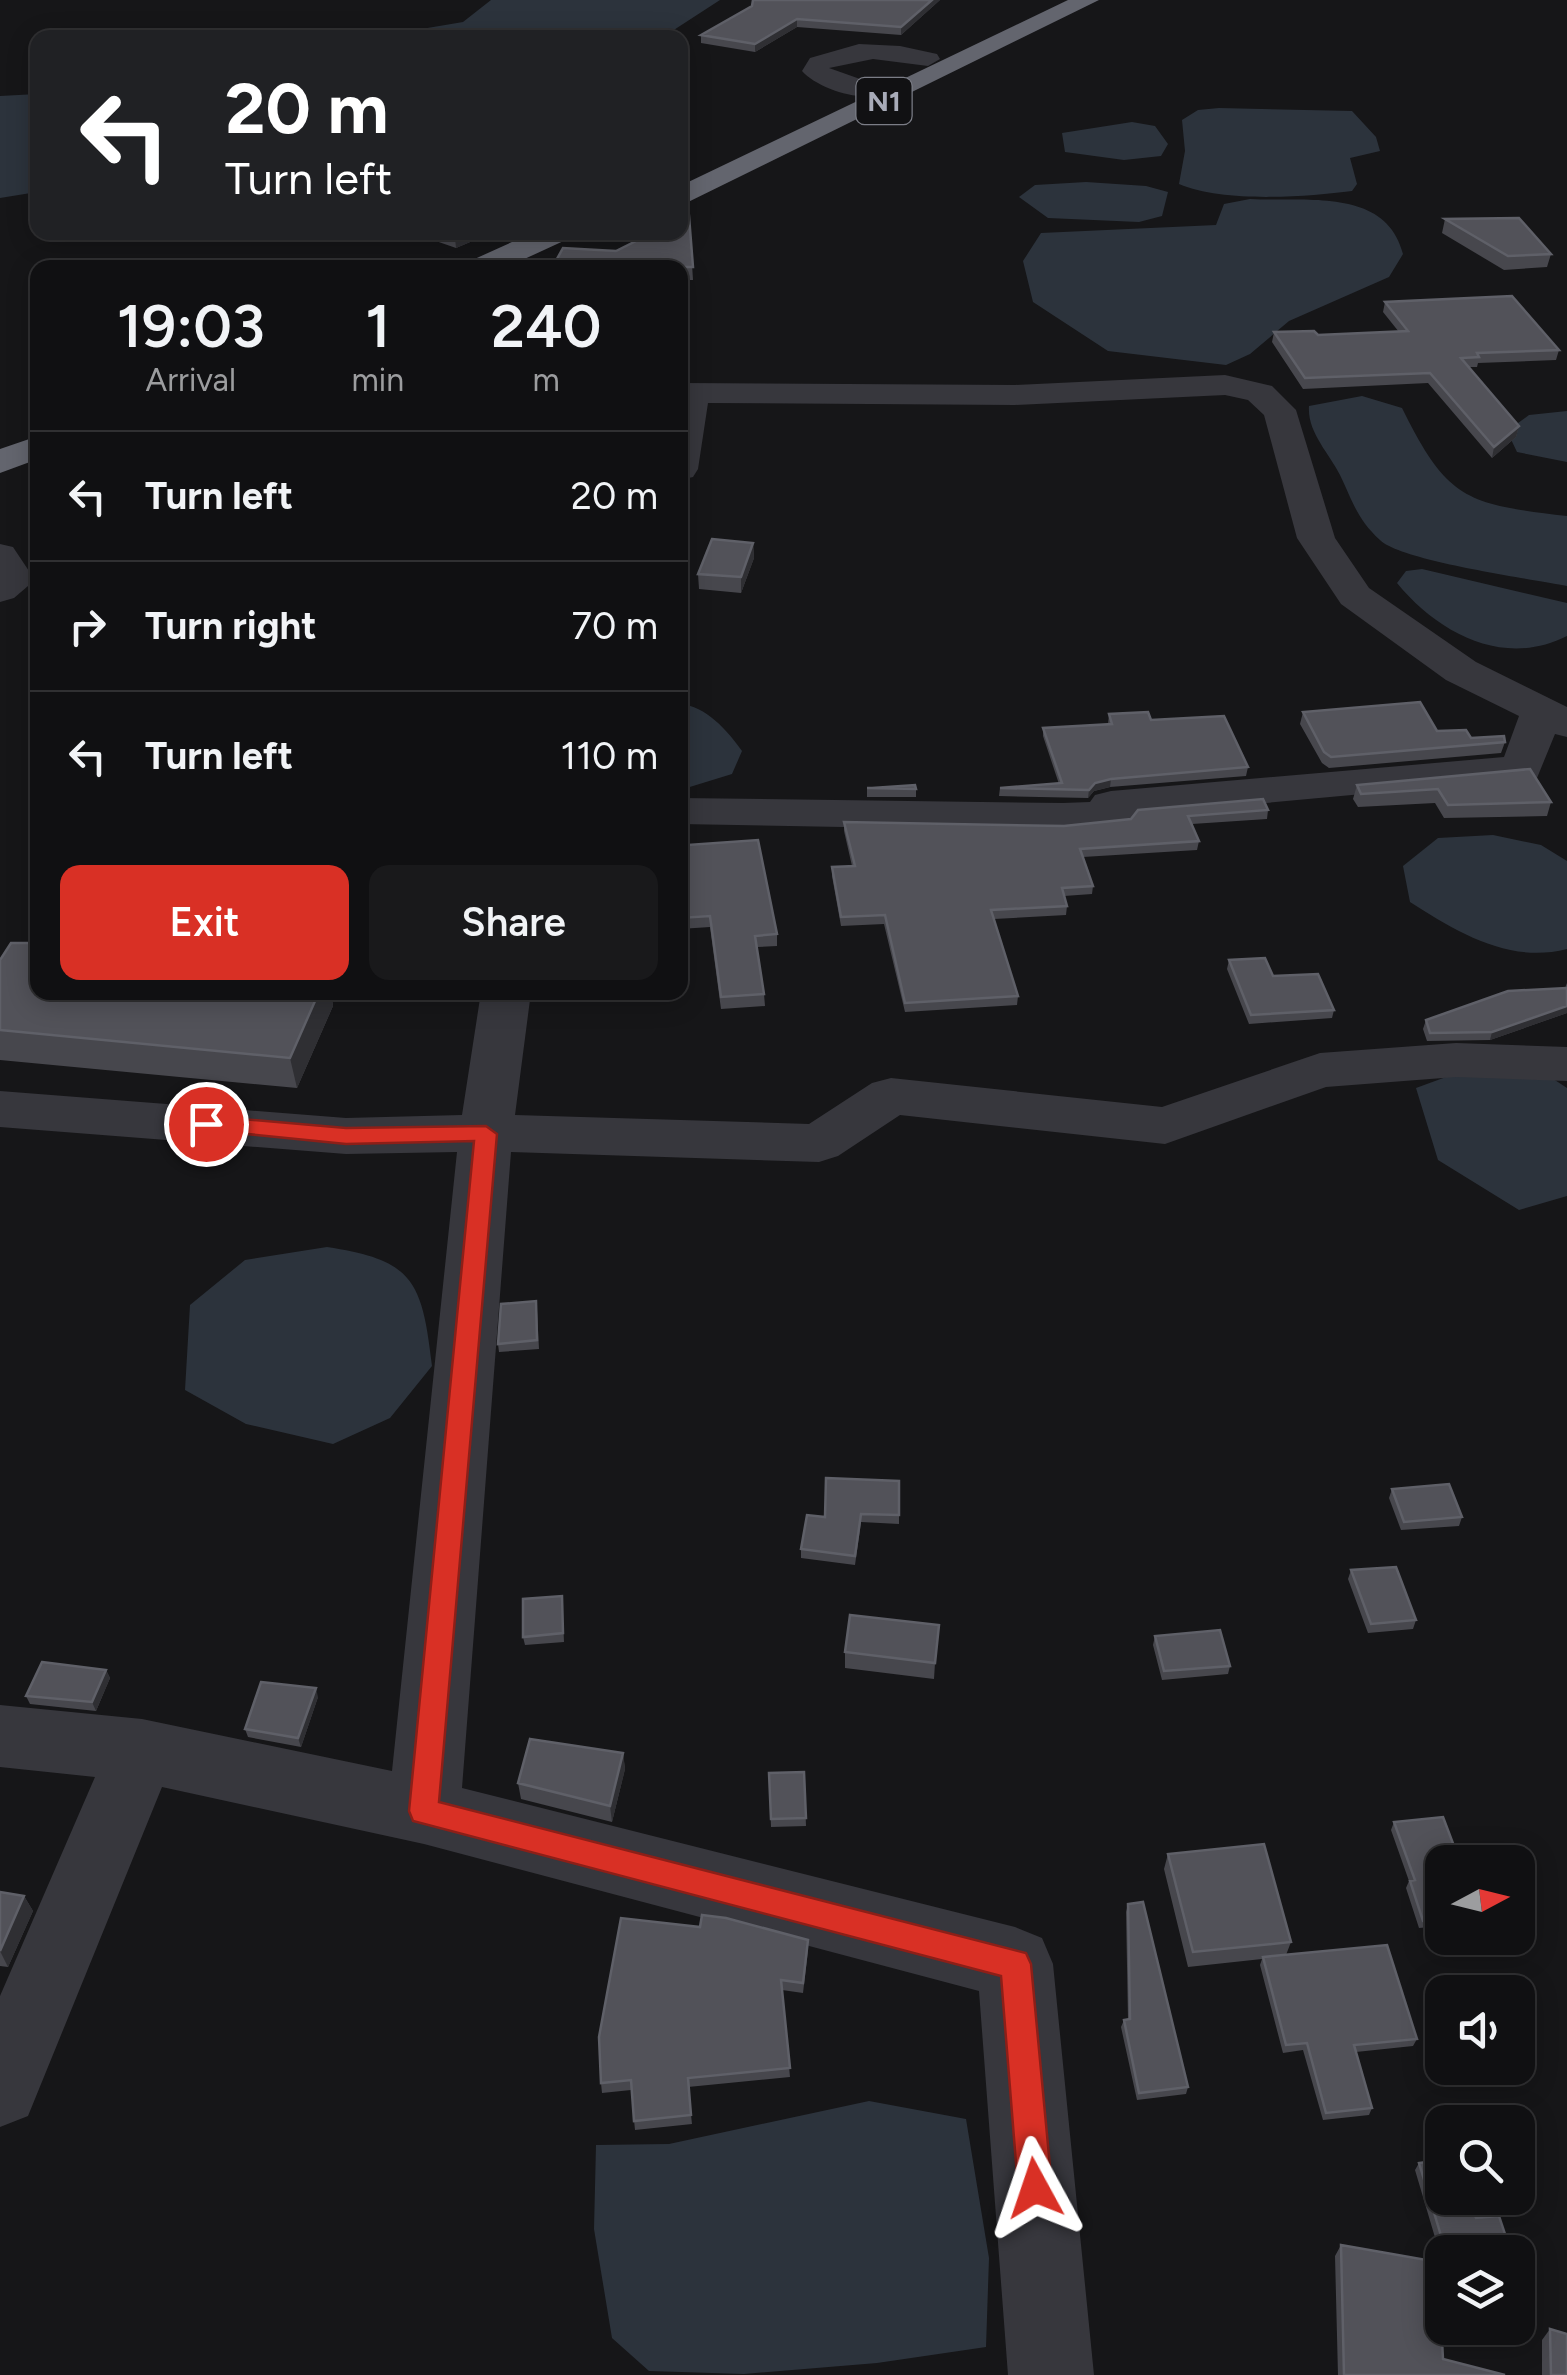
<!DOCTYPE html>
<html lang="en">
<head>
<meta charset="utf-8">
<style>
  body { margin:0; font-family:Figtree,sans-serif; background:#19191b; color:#f1f3f6; height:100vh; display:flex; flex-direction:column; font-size:38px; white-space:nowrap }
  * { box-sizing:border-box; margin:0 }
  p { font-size:32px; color:#9c9d9f }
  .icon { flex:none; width:55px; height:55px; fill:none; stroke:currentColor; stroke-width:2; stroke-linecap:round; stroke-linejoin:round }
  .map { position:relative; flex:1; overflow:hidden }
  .panel { position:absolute; left:30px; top:260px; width:658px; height:740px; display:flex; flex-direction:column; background:#101012; border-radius:20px; box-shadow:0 5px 25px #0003,0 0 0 2px #303032 }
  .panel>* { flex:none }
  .banner { position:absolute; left:30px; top:30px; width:658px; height:210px; border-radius:20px; box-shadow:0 5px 25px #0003,0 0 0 2px #303032; background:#202124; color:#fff; overflow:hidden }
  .needle { width:65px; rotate:83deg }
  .tools { position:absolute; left:1425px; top:1845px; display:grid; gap:20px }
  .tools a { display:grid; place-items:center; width:110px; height:110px; border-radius:20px; background:#101012; box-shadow:0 5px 25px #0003,0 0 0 2px #303032; font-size:50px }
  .pin { position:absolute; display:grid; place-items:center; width:85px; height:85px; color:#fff; margin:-42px; border:5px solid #fff; border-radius:50%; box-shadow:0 2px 10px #0007 }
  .me { position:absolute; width:110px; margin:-55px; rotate:355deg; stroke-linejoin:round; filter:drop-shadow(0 0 8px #0008) }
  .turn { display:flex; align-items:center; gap:35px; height:210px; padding:0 30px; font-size:45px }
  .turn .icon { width:130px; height:130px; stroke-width:2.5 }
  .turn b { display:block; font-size:70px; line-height:85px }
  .eta { display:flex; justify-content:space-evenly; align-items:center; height:170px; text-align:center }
  .eta b { font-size:60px; font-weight:600; line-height:70px }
  .cta { display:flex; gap:20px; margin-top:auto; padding:20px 30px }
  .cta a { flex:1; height:115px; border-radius:20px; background:#d93025; color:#fff; font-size:40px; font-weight:600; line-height:115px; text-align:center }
  .cta a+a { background:#19191b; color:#f1f3f6 }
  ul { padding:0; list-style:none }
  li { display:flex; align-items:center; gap:30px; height:130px; padding:0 30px; border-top:2px solid #303032 }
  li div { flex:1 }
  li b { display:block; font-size:38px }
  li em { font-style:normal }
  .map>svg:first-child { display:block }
  .water { fill:#2c333c }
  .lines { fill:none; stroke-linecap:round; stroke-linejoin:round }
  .minor { fill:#37373d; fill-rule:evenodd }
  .highway { fill:#63656e; fill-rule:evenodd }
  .wall { fill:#47474d }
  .shaded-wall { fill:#2f2f33 }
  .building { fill:#525259; stroke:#5f6068; stroke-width:2.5 }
  .route { fill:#d93025; stroke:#8d1f18; stroke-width:2.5 }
  .labels { text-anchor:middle; stroke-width:10; stroke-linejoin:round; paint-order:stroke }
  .shield { fill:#111113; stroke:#7b7d86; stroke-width:2.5 }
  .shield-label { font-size:28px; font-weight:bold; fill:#a8abb8 }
</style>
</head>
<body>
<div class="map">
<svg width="1567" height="2375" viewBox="0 0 1567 2375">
  <rect width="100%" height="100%" fill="#161618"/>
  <path class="water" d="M491 0H720L663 37H374L463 22Z
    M37 94V192L0 198V96Z
    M1219 108 1352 111 1376 137 1380 151 1350 158 1357 184 1352 191C1305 197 1223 203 1179 184L1185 151 1182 120 1198 110Z
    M1132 122 1155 126 1168 144 1161 156 1124 160 1065 152 1062 133Z
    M1086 182 1146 186 1168 192 1162 216 1139 222 1048 218 1019 197 1035 185Z
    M1250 199C1306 202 1386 187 1403 254L1389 277 1289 321 1250 354 1226 365 1108 351 1033 302 1023 261 1041 233 1216 225 1224 204Z
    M1362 396 1402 408C1448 501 1467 504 1567 516V586C1532 579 1401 561 1380 540 1357 519 1353 502 1340 475 1329 453 1307 432 1309 406Z
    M1567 411V462L1517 452 1507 431 1529 415Z
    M1422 569 1567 603V636C1504 668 1439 634 1397 583L1406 571Z
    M680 704C706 706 727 730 742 751L732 774 680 790Z
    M1493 835 1541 845 1567 861V949C1509 964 1457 932 1410 902L1403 866 1438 838Z
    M1476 1066 1535 1067 1567 1088V1196L1519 1210 1438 1160 1416 1088Z
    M327 1247C414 1260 422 1281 432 1366L390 1418 333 1444 246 1424 185 1390 190 1305 245 1260Z
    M869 2101 966 2119 989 2258 986 2347 877 2363 744 2374 649 2371 612 2338 594 2229 596 2145 669 2144Z"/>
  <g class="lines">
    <path class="minor" d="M859 44 900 46 937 54 940 59 928 66 873 59 829 68 877 85 881 90 877 95C856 101 816 87 802 71L810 58Z
      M1225 375 1272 386 1296 410 1335 538 1369 588 1476 662 1567 707V737L1555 734 1537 778 1135 815 1129 824 1063 831 680 824V798L1063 803 1090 802 1095 795 1111 791 1504 757 1519 716 1446 680 1341 604 1297 538 1264 415 1248 400 1225 395 1015 405 708 403 698 469 693 477 680 480V383L1015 385Z
      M0 544 13 547 35 580 14 598 0 602Z
      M481 992H531L515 1115 809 1124 872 1083 891 1078 1162 1107 1320 1053 1456 1043 1567 1047V1081L1456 1077 1326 1087 1165 1144 900 1115 838 1156 819 1162 511 1152 462 1788 1015 1927 1042 1938 1053 1964 1094 2375H1008L979 1991 424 1844 162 1787 28 2116 0 2127V1996L95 1777 0 1767V1705L142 1719 392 1771 457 1152 346 1154 0 1127V1091L346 1118 462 1115Z"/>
    <path class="highway" d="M1068 0H1099L680 206V186Z
      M534 232H574L570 238 505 268H464L468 262Z
      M38 436V459L0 473V449Z"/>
  </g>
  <path class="wall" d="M940 0 901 35 797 27 755 52 701 43V35L752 6Z
    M689 216 693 280H683L686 371 680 373V268L616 251Z
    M1445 219 1551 254 1547 267 1504 270 1442 233Z
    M410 232H484L482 237 456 248Z
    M1385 302 1559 350 1556 360 1478 363 1477 367H1469L1519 426 1516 437 1492 458 1428 383 1303 389 1272 342 1274 332 1318 335 1399 332 1383 312Z
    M753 543 754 558 741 593 699 589 698 574Z
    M1303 712 1437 731 1471 738 1505 742 1501 753 1329 768 1322 763 1300 724Z
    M1109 714 1151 720 1248 767 1246 776 1110 787 1094 791 1088 798 999 796 1000 788 1059 784 1043 736V728L1108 724Z
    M1530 769 1551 802 1547 816 1444 818 1435 803 1358 807 1353 799 1357 785Z
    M867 788 916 789V797H867Z
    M1268 810 1267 819 1192 824 1199 841 1197 850 1083 857 1093 886 1092 894 1064 896 1067 906 1066 915 994 919 1018 996 1017 1005 905 1012 884 924 841 926 832 876V867L852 866 844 831V822L1064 826Z
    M680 816 688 845 777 934V946L757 947 764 994 765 1006 721 1009 710 927 680 929Z
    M0 960 38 992H331L333 1006 297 1088 0 1060Z
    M1229 960 1273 976 1334 1010 1332 1018 1249 1024 1227 969Z
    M1567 983V1013L1490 1040 1427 1041 1423 1029 1426 1020 1565 988Z
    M537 1310 539 1349 499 1352 498 1344Z
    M899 1481V1524L861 1522 855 1565 801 1558V1549L825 1517Z
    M1392 1489 1462 1517 1459 1526 1401 1530 1389 1498Z
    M1351 1570 1416 1620 1413 1629 1368 1633 1348 1579Z
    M562 1596 564 1642 525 1645 523 1637Z
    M1155 1636 1230 1666 1228 1674 1162 1680 1153 1645Z
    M845 1652 935 1663 934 1679 845 1668Z
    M106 1670 110 1678 96 1711 30 1704 26 1696Z
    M318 1697 301 1747 248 1737 245 1729Z
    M623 1753 625 1769 612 1822 521 1799 518 1783Z
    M804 1772 806 1826 771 1827 769 1773Z
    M1394 1822 1442 1862V1926L1419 1928 1406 1888 1409 1881 1391 1830Z
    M1168 1854 1291 1942 1286 1955 1417 2039 1413 2046 1356 2052 1372 2108 1369 2115 1323 2120 1303 2050 1283 2053 1260 1965 1262 1959 1188 1967 1164 1869Z
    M0 1892 24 1896 33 1911 8 1967 0 1966Z
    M1128 1904 1188 2087 1186 2094 1137 2100 1121 2027 1124 2020H1128L1126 1912Z
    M808 1950 803 1993 782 1990 790 2077 688 2087 692 2124 635 2130 631 2090 602 2093 601 2083Z
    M1419 2163 1476 2218 1511 2252H1442V2261L1415 2170Z
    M1341 2245 1443 2359 1505 2375H1338L1335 2256Z
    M1550 2329 1567 2375H1542V2340Z"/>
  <path class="shaded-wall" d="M932 0H940L901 35V27Z
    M797 19V27L755 52V44Z
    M469 232H484L482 237 456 248 455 238Z
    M685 358 686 371 680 373V359Z
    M1519 426 1516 437 1492 458 1494 447Z
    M753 543 754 558 741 593V577Z
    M1111 779 1110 787 1094 791 1088 798 1089 790 1095 783Z
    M319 992H331L333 1006 297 1088 290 1058Z
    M1567 1006V1013L1490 1040 1492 1032Z
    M106 1670 110 1678 96 1711 92 1702Z
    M316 1688 318 1697 301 1747 298 1738Z
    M623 1753 625 1769 612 1822 610 1806Z
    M24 1896 33 1911 8 1967 0 1951Z"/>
  <path class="building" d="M753 0H932L901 27 797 19 755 44 701 35 752 6Z
    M689 216 693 267H683L685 358 680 359V268H552L563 248 616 251 654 232H680V220Z
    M1519 218 1551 254 1508 256 1445 219Z
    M437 232H469L455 238Z
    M1512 296 1559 350 1477 353 1479 357 1461 358 1519 426 1494 447 1430 373 1305 378 1274 332 1314 331 1318 335 1408 331 1385 302Z
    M712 539 753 543 741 577 698 574Z
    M1420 702 1437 731 1466 730 1471 738 1504 736 1505 742 1331 757 1324 752 1303 712Z
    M1148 712 1151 720 1224 716 1248 767 1111 779 1095 783 1089 790 1000 788 1062 783 1043 728 1112 724 1109 714Z
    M1530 769 1551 802 1448 805 1438 789 1361 794 1357 785Z
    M915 785 916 789 867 788H872Z
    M1263 799 1268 810 1188 816 1199 841 1080 849 1093 886 1062 888 1067 906 991 910 1018 996 905 1003 885 915 841 917 832 867 855 866 844 822 1064 826 1131 819 1138 810Z
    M680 816 685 817 688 845 758 840 777 934 755 936 764 994 721 997 710 916 680 918Z
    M11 943H38V992H319L290 1058 0 1030V960Z
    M1265 958 1273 976 1318 974 1334 1010 1251 1015 1229 960Z
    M1567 988V1006L1492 1032 1430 1033 1426 1020 1508 991Z
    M536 1301 537 1340 498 1344 501 1304Z
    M826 1478 899 1481V1515L861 1514 855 1556 801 1549 807 1515 825 1517Z
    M1449 1484 1462 1517 1404 1522 1392 1489Z
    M1396 1567 1416 1620 1371 1624 1351 1570Z
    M562 1596 563 1633 523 1637V1599Z
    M850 1615 939 1625 935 1663 845 1652Z
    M1220 1630 1230 1666 1164 1671 1155 1636Z
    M42 1662 106 1670 92 1702 26 1696Z
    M261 1682 316 1688 298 1738 245 1729Z
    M530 1739 623 1753 610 1806 518 1783Z
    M804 1772 806 1818 771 1819 769 1773Z
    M1443 1817 1460 1862H1442V1919L1423 1921 1410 1881 1415 1880 1394 1822Z
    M1264 1844 1291 1942 1193 1952 1168 1854Z
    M0 1892 24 1896 0 1951Z
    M1143 1902 1188 2087 1139 2093 1124 2020 1130 2019 1128 1904Z
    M702 1915 726 1918 808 1940 803 1983 781 1980 790 2068 688 2078 691 2115 634 2121 631 2080 601 2083 599 2037 621 1918 700 1927Z
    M1387 1945 1417 2039 1354 2045 1372 2108 1326 2113 1307 2043 1286 2045 1263 1957Z
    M1442 2160V2198H1469L1476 2218 1499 2216 1511 2252H1446L1419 2163Z
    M1341 2245 1438 2262 1443 2359 1505 2375H1344Z
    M1550 2329 1567 2334V2375H1551Z"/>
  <path class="route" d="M206 1116 346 1128 486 1126 497 1134 439 1802 1026 1953 1031 1964 1052 2188 1047 2200 1035 2205 1023 2200 1018 2188 1001 1976 413 1821 409 1811 474 1141 346 1144 198 1129 195 1124Z"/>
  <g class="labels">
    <rect class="shield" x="856.5" y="78" width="55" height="46" rx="8"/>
    <g class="shield-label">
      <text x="884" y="111">N1</text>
    </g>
  </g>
</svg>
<div class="tools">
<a><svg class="needle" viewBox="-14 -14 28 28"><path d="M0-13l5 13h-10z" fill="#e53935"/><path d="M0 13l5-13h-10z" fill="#9c9d9f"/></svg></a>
<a><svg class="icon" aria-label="sound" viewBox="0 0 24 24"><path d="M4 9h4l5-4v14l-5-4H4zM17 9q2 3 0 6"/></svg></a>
<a><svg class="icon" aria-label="search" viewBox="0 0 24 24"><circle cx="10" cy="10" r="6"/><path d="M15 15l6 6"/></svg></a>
<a><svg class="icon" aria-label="layers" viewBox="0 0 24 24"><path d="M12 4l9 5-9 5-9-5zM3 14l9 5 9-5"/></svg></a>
</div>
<div class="pin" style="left:206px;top:1124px;background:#d93025"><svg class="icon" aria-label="arrive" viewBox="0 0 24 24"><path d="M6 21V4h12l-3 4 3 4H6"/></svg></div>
<svg class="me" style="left:1035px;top:2188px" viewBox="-20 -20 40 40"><path d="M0-17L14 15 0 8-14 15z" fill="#d93025" stroke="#fff" stroke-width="4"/></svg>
<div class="banner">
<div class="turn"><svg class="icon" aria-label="left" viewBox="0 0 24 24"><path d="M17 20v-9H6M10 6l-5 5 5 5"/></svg><div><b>20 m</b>Turn left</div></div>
</div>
<section class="panel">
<div class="eta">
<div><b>19:03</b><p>Arrival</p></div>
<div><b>1</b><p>min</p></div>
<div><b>240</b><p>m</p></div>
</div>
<ul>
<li><svg class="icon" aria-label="left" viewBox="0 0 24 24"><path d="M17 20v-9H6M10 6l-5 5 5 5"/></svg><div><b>Turn left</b></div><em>20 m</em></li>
<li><svg class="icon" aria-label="right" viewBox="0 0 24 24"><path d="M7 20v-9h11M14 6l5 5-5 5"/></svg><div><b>Turn right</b></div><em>70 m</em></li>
<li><svg class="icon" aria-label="left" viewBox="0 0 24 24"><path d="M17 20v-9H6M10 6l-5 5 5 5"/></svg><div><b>Turn left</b></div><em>110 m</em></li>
</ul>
<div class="cta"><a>Exit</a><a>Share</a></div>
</section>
</div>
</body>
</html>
